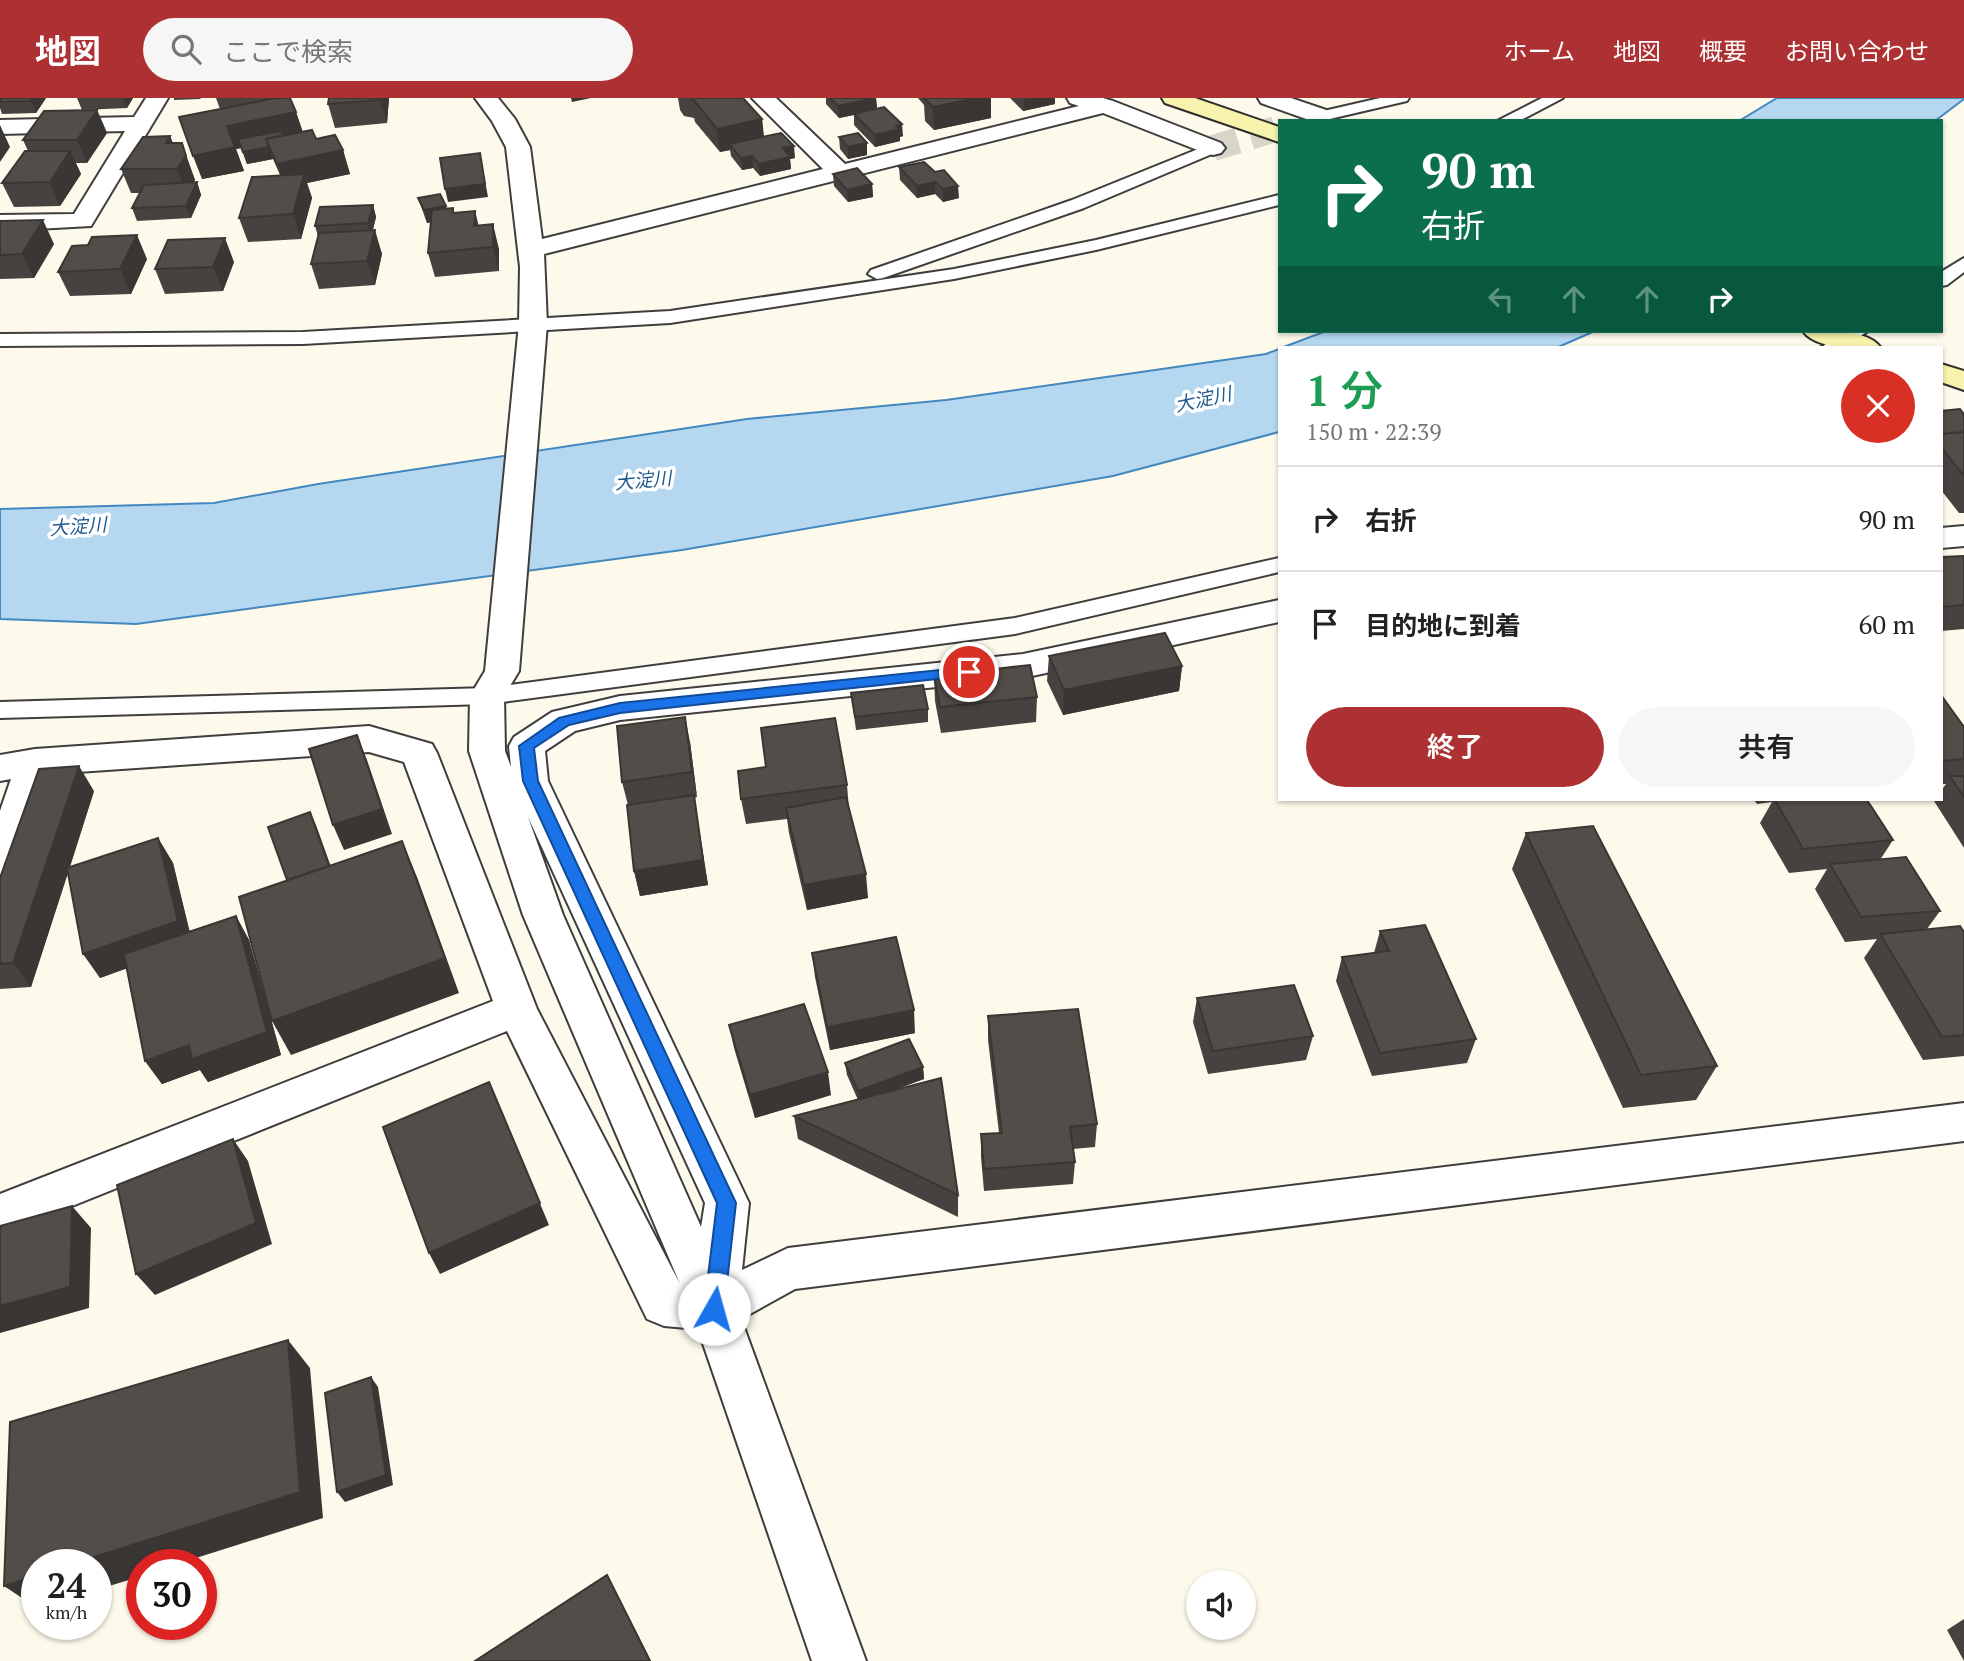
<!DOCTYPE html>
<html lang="ja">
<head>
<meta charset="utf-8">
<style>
  body { margin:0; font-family:"PT Serif","Noto Sans JP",serif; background:#f6f6f6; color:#222; height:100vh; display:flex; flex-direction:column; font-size:26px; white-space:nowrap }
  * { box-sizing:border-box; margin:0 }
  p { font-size:23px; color:#767676 }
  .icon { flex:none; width:38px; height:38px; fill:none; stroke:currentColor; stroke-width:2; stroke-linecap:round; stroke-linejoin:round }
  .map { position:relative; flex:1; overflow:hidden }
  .panel { position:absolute; left:1278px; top:248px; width:665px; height:455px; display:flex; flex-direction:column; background:#fff; border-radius:0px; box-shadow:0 2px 5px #0004 }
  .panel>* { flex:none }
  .hud { position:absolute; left:1278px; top:21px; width:665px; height:214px; border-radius:0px; box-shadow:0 2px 5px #0004; background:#0b6e4f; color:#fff; overflow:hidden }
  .tools { position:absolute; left:1186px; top:1472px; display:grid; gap:14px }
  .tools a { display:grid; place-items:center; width:70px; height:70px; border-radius:50%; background:#fff; box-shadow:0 2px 5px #0004; font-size:35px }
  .speed { position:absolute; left:21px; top:1451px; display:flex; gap:14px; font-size:35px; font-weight:700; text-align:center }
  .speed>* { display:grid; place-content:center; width:91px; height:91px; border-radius:50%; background:#fff; box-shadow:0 2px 5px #0004; line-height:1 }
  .speed small { font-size:18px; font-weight:400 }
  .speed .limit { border:10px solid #d22; background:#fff; color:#111 }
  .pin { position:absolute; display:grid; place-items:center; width:60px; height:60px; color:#fff; margin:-30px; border:4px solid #fff; border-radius:50%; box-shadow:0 2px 7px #0007 }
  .me { position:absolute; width:77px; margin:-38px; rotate:7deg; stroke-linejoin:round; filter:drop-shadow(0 0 5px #0008) }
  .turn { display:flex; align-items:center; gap:24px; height:147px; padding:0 28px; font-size:32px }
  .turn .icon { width:91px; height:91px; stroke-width:2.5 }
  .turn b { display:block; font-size:49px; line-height:60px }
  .lanes { display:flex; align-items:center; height:66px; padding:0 28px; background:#0003; justify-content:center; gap:35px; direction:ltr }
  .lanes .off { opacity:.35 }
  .round { display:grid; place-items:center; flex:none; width:74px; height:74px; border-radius:37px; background:#f6f6f6 }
  .overview { display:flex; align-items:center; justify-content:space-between; height:119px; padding:0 28px }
  h1 { font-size:42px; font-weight:600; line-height:52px; color:#1e9e55 }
  .action { display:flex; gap:14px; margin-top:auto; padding:14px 28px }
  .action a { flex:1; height:80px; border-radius:42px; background:#ad3132; color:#fff; font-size:28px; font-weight:600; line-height:80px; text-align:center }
  .action a+a { background:#f6f6f6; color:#222 }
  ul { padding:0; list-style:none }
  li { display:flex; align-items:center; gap:21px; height:105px; padding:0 28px; border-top:2px solid #e0e0e0 }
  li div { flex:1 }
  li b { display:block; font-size:26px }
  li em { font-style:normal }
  header { display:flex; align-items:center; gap:42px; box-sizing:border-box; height:98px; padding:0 35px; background:#ad3132; color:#fff }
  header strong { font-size:33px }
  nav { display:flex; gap:38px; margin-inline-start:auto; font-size:24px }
  .search { width:490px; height:63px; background:#f6f6f6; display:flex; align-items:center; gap:18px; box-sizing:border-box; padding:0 24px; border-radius:38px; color:#767676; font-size:26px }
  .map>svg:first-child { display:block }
  .water { fill:#b5d7f0; stroke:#4388bf; stroke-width:2 }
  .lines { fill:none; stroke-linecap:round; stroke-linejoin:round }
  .street-tunnel { stroke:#d9d6c9; stroke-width:26; stroke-dasharray:26 13; stroke-linecap:butt }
  .lane-casing { stroke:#3e3e3e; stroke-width:4 }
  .street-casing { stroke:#3e3e3e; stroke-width:4 }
  .secondary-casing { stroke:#2d2d2d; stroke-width:4 }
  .lane { fill:#fff; fill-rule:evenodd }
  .street { fill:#fff; fill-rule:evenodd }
  .secondary { fill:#f7f2ac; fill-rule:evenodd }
  .wall { fill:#47423f }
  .shaded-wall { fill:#3a3633 }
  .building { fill:#534d49; stroke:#3a3633; stroke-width:2 }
  .route { fill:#1a73e8; stroke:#114b97; stroke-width:2 }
  .labels { text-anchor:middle; stroke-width:7; stroke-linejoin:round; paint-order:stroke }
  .far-water-label { font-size:19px; font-style:italic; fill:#215b90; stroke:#fff }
</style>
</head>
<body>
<header>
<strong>地図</strong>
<div class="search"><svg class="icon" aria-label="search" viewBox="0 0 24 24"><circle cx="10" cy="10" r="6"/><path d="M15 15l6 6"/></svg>ここで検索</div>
<nav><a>ホーム</a><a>地図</a><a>概要</a><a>お問い合わせ</a></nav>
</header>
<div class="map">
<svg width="1964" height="1563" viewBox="0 0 1964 1563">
  <rect width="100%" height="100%" fill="#fdfaeb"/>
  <path class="water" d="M1777 0H1964V1L1935 23H1739Z
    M1326 233H1595L1556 250H1281Z
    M1279 251V334L1113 378 682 452 136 526 0 521V411L214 405 318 386 747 321 946 302 1266 256Z"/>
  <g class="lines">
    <path class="street-tunnel" d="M1213 50 1279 30"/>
    <defs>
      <path id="lane" d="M1380 0H1409L1407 3 1321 23 1313 18 1315 15Z
        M1542 0H1563L1519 23H1497Z
        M1213 45 1219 47 1221 50 1219 53 1084 110 883 180 877 181 868 176 871 172 1072 102Z
        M1279 97V107L1096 152 954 181 670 225 303 246 0 248V236L303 234 670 213 954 171 1096 142Z
        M1964 160V174L1947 187 1941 188V174Z
        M1846 233H1868L1843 250H1820Z
        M1279 460V474L1015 536 487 606 0 620V604L487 590 1015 520Z"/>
      <path id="street" d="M146 0H168L91 128 0 133V117L74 116 125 33 0 36V22L134 19Z
        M475 0H498L515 21 530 49 542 141 823 71 752 0H776L845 66 1079 8 1070 5 1067 0H1103L1113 3 1221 45 1225 50 1221 55 1213 57 1205 55 1103 15 544 156 547 226 519 573 504 598 505 653 511 669 509 648 514 639 552 614 620 598 1023 556 1279 502V524L1023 580 620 622 575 633 545 653 548 683 749 1105 742 1172 788 1150 1964 1005V1043L795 1191 741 1221 866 1563H812L698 1231 664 1228 647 1221 507 933 0 1137V1096L493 903 404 664 369 654 49 676 19 769 14 779 0 784V713L11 681 0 683V657L35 651 369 628 432 646 437 655 537 911 680 1186 523 817 469 653 470 598 485 573 519 226 520 169 506 49 492 23ZM528 719 705 1105 701 1129 563 817Z
        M1258 0H1291L1329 13 1333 18 1329 23H1312L1261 5Z
        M1964 428V448L1941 450V430Z"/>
      <path id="secondary" d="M1162 0H1195L1279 29V44L1165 5Z
        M1803 233C1824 232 1868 231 1881 250 1860 251 1816 252 1803 233Z
        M1941 266 1964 273V292L1941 284Z"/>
    </defs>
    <use href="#lane" class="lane-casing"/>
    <use href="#street" class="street-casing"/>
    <use href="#secondary" class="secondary-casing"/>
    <use href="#lane" class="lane"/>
    <use href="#street" class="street"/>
    <use href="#secondary" class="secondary"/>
  </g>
  <path class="wall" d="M0 0H46L36 15 2 16 0 10Z
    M77 0H133L127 10 82 12Z
    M174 0H201L200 1 174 2Z
    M216 0H290L296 14 302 33 316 41 343 52 350 76 307 85 312 100 301 141 248 144 239 120 280 77 273 61 247 66 241 50 236 51 244 73 202 81 220 11Z
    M389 0 387 25 335 30 328 6Z
    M678 0H743L762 21 764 38 795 60 790 61 791 71 760 78 753 70 742 72 731 58 730 52 720 54 695 24 694 20 684 18 680 12Z
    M826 0H876L877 10 903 38 900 39V43L875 49 854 27V17L839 20 826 6Z
    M918 0H991V20L934 32 925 23 924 7Z
    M1010 0H1055V6L1023 13Z
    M97 12 107 35 87 65H76L81 76 60 108 14 109 2 85 28 53 23 42Z
    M170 38 173 45 190 69 195 82 193 85 197 84 201 97 191 120 137 123 132 110 140 95H131L121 71Z
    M839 39 867 57 848 61 840 51Z
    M924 64 959 100 943 104 935 96 917 100 900 82 899 69Z
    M833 76 872 86 873 99 848 104 834 88Z
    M418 100 446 110H453L454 115 475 113 478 128 499 151V173L435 179 428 155 431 124 427 125Z
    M373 107 376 119 373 132 382 156 375 187 319 191 311 166 318 138 315 128Z
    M0 123 54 146 34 180 0 181Z
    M88 147 147 161 131 196 70 198 58 174Z
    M234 164 223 193 165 196 155 171Z
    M1941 313 1964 316V415H1959L1941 392Z
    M1964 458V531L1941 533V459Z
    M1049 558 1182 568 1179 593 1063 617 1047 583Z
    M934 578 1037 599 1036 624 941 635 935 603Z
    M851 595 928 611V624L856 632Z
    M1941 597 1964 629V750L1934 703 1935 702H1941V693L1946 686H1941Z
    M690 644 697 699 694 700 708 787 640 798 634 773 628 707 622 684Z
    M847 687 849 711 868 800 807 812 789 735 787 721 746 726 741 701Z
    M94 693 70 769 158 740 173 765 189 833 236 818 249 842 281 957 208 984 200 972 162 986 145 963 126 870 100 880 68 775 31 889 0 891V780Z
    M1754 702H1867L1893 742 1880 762 1940 813 1927 831 1964 834V958L1923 962 1864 860 1877 841 1845 844 1815 791 1827 771 1789 775 1760 725 1772 704 1757 706Z
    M1526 735 1717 968 1696 1002 1623 1010 1512 771Z
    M1380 833 1476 941 1467 965 1372 978 1336 883 1342 859 1374 855Z
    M812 855 915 935 830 952 815 879Z
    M1197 900 1313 938 1306 962 1208 976 1193 924Z
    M988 918 1097 1026 1095 1049 1073 1051 1075 1064 1073 1086 984 1093 981 1059V1036L999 1035 988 942Z
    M729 927 831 997 755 1020 734 950Z
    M845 965 923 969 924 981 892 993 958 1097V1119L798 1041 794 1018 858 1002 847 977Z
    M1964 1521V1563L1947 1532Z"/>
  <path class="shaded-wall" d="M33 0H46L36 15 31 3Z
    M123 0H133L127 10Z
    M265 0H279L296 14 304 37 236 51 244 73 202 81 193 58 227 28 271 19Z
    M380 0H389L387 25 380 2Z
    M571 0H591L572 4Z
    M876 0 877 12 839 20 838 8Z
    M976 0H991V20L934 32 933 9Z
    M1030 0H1055V6L1023 13 1024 1Z
    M97 12 107 35 87 65 77 42Z
    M762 21 764 45 729 46 730 52 720 54 717 31Z
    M902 26 903 38 900 39V43L875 49V37L896 28Z
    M0 27 10 49 0 64Z
    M170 38 179 62 166 45Z
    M182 45 195 82 186 95 177 71Z
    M867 45V57L848 61V49Z
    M794 48 795 60 790 61 791 71 760 78 759 66 783 50Z
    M269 49 273 61 247 66 243 54Z
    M343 52 350 76 307 85 312 100 301 141 277 66Z
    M70 53 81 76 60 108 50 84Z
    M480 55 488 99 448 104 445 91Z
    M752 58 753 70 742 72 741 60Z
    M197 84 201 97 191 120 186 108Z
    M935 84V96L917 100V88Z
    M872 86 873 99 848 104 847 92Z
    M958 88 959 100 943 104V91Z
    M373 107 376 119 371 138 368 125Z
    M446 108 449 120 427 125 424 112Z
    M475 113 481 137 480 152 474 128Z
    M43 122 54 146 34 180 22 156Z
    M493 126 499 151V173L493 149Z
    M375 132 382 156 375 187 367 163Z
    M137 137 147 161 131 196 120 171Z
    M225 140 234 164 223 193 213 169Z
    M1182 568 1179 593 1063 617 1064 592Z
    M685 619 690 644 697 699 692 674Z
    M357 637 367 662 392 736 344 752 333 727Z
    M79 668 94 693 31 889 13 865Z
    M694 697 708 787 640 798 634 773Z
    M310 714 316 727 340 794 299 809Z
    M158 740 173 765 193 847 100 880 83 856Z
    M402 743 417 779 459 895 291 957 272 923Z
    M866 776 868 800 807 812 804 787Z
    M236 818 249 842 281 957 208 984 200 972 162 986 145 963Z
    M914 912 915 935 830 952 827 929Z
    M923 969 924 981 859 1004 858 993Z
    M828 974 831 997 755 1020 750 997Z
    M489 984 549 1127 440 1176 429 1155Z
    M233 1041 248 1063 272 1146 155 1197 136 1176Z
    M72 1108 91 1130 89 1210 0 1235V1208Z
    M288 1242 310 1270 323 1420 177 1466H142V1478L96 1492V1466H72Z
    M371 1279 378 1289 393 1387 345 1404 337 1394Z
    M607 1477 616 1494 651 1563H650Z
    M37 1478V1510L4 1488Z"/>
  <path class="building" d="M0 0H33L31 3 0 4Z
    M276 0H290L296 14 227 28 235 49 193 58 179 19Z
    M329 0H380V2L328 6Z
    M692 0H743L762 21 717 31Z
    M830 0H875L838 8Z
    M924 0H976L933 9Z
    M884 9 902 26 896 28 900 31 875 37 854 16Z
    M97 12 77 42H23L44 13Z
    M312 32 316 41 335 37 343 52 277 66 266 41Z
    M281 33 283 37 266 41 269 49 243 54 238 41Z
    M781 35 794 48 783 50 790 59 759 66 752 58 741 60 729 46Z
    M858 35 867 45 848 49 839 39Z
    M170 38 166 45H182L186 58 177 71H121L143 39Z
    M25 53H70L50 84 2 85Z
    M480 55 485 86 445 91 440 60Z
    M924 64 935 74 944 72 958 88 943 91 935 84 917 88 899 69Z
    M857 70 872 86 847 92 833 76Z
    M304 76 293 116 239 120 252 79Z
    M197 84 186 108 132 110 144 87Z
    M440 96 446 108 424 112 418 100Z
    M373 107 368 125 315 128 320 109Z
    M453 110V115L475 113 474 128 493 126V149L428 155 432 112Z
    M43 122 22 156 0 157V123Z
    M375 132 367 163 311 166 319 135Z
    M137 137 120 171 58 174 72 148 88 147 92 139Z
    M225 140 213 169 155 171 168 142Z
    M1960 311 1964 316V334L1941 336V313Z
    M1964 334V378L1941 349V336Z
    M1964 458V507L1941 509V459Z
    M1165 535 1182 568 1064 592 1049 558Z
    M1030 567 1037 599 940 609 934 578Z
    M923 587 928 611 855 619 851 595Z
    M1941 597 1964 629V661L1941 663Z
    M685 619 692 674 622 684 617 628Z
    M835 620 847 687 741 701 738 673 766 669 761 630Z
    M357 637 382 711 333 727 309 651Z
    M79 668 13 865 0 866V780L39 671Z
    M1950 678H1964V699Z
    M694 697 703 762 634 773 627 707Z
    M846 699 866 776 804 787 786 710Z
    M1775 702H1867L1893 742 1803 751Z
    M310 714 329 768 287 782 268 729Z
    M1593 728 1717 968 1641 977 1526 735Z
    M158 740 178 823 83 856 67 770Z
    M402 743 445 860 272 923 239 799Z
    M1906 759 1940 813 1861 819 1830 766Z
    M236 818 267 934 192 961 189 947 145 963 124 856Z
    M1425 827 1476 941 1380 955 1342 859 1389 853 1380 833Z
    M1960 828 1964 834V937L1942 939 1880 836Z
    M896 839 914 912 827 929 812 855Z
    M1294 887 1313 938 1213 953 1197 900Z
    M804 906 828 974 750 997 729 927Z
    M1078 911 1097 1026 1070 1029 1075 1064 984 1071 981 1036 1002 1035 988 918Z
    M909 941 923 969 858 993 845 965Z
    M941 980 958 1097 794 1018Z
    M489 984 540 1105 429 1155 383 1029Z
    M233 1041 256 1125 136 1176 117 1087Z
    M72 1108 70 1189 0 1208V1128Z
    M288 1242 300 1394 72 1466H37V1478L4 1488 10 1324Z
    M371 1279 386 1377 337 1394 325 1295Z
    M607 1477 650 1563H475Z"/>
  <path class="route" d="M969 569 976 574 974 577 620 615 569 627 534 650 538 683 736 1105 724 1211 721 1217 714 1220 707 1217 704 1211 717 1105 523 683 519 648 559 620 620 605Z"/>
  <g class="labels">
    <g class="far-water-label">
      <text transform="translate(1203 301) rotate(-12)" y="7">大淀川</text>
      <text transform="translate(643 382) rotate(-5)" y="7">大淀川</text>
      <text transform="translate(78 428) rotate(-4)" y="7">大淀川</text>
    </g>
  </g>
</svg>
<div class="tools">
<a><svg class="icon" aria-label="sound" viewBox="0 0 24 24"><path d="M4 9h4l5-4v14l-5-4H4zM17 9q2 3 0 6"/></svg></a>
</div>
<div class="speed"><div>24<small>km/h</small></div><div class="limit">30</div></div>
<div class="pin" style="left:969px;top:574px;background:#d93025"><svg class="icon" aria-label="arrive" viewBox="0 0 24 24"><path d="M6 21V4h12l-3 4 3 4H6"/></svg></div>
<svg class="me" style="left:714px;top:1211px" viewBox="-20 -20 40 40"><circle r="19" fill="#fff"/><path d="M0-13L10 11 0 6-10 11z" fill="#1a73e8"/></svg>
<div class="hud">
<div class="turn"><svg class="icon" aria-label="right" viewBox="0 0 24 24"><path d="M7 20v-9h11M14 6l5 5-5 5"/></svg><div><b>90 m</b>右折</div></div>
<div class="lanes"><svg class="icon off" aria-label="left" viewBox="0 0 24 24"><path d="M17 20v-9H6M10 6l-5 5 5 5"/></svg><svg class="icon off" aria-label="ahead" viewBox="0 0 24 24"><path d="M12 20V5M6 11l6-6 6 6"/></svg><svg class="icon off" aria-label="ahead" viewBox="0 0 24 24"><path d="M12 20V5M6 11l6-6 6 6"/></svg><svg class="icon" aria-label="right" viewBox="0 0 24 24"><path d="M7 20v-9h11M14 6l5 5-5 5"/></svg></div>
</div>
<section class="panel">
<div class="overview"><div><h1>1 分</h1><p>150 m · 22:39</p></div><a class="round" style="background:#d93025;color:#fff"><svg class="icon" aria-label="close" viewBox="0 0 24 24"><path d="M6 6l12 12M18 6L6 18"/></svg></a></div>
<ul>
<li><svg class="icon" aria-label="right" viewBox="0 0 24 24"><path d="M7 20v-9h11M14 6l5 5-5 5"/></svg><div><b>右折</b></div><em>90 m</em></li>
<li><svg class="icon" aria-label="arrive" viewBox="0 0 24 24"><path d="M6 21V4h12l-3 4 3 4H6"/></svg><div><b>目的地に到着</b></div><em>60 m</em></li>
</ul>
<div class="action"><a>終了</a><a>共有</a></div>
</section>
</div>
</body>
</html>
